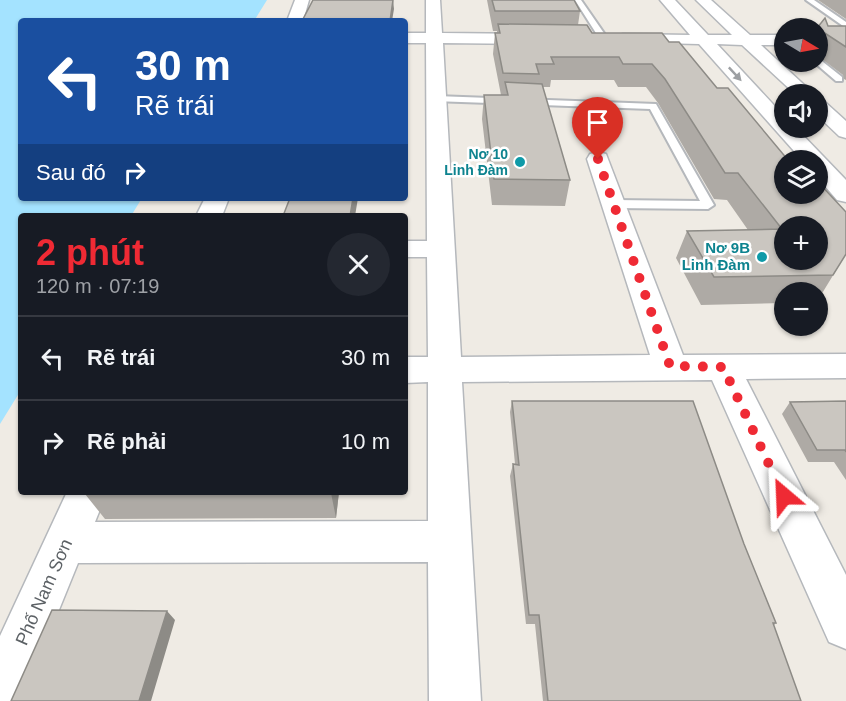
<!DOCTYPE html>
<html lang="vi">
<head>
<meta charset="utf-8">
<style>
  body { margin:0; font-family:Arial,sans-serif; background:#242831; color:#f1f3f6; height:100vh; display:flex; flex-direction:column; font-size:22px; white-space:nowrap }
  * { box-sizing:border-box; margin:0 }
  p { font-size:20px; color:#9ea1a6 }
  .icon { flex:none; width:33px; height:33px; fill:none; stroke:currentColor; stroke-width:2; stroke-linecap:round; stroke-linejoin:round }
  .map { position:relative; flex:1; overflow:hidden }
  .panel { position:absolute; left:18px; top:213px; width:390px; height:282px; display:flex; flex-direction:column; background:#171b24; border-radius:6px; box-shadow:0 2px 4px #0004 }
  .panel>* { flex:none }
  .hud { position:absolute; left:18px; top:18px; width:390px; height:183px; border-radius:6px; box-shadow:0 2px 4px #0004; background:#1a4fa0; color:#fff; overflow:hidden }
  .needle { width:39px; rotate:100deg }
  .controls { position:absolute; left:774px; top:18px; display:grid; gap:12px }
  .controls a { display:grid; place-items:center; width:54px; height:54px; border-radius:50%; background:#171b24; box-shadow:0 2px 4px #0004; font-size:30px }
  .pin { position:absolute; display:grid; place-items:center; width:51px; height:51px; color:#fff; margin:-62px -26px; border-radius:50% 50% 50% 0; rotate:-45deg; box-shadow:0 0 6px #0007 }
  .pin .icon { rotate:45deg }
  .me { position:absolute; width:66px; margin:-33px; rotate:334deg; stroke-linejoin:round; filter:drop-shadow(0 0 4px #0008) }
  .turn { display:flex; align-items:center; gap:21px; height:126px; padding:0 18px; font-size:27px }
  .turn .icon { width:78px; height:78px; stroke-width:2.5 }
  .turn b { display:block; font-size:42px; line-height:51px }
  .then { display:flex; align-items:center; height:57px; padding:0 18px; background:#0003; gap:12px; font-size:22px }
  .round { display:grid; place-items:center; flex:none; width:63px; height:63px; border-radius:32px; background:#242831 }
  .overview { display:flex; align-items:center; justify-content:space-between; height:102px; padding:0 18px }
  h1 { font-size:36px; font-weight:700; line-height:45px; color:#ef2a34 }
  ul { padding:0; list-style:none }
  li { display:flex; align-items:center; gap:18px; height:84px; padding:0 18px; border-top:2px solid #363941 }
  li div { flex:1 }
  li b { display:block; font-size:22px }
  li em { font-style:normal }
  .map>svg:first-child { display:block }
  .water { fill:#a4e3ff }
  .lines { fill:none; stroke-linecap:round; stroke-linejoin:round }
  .lane-casing { stroke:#b5b8bc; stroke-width:4 }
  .street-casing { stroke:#b5b8bc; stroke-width:3 }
  .lane { fill:#fff; fill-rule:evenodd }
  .street { fill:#fff; fill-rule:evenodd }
  .wall { fill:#aeaaa5 }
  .shaded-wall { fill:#8d8b86 }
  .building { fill:#cac6c0; stroke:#8d8b86; stroke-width:1.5; fill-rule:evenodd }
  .oneway { fill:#9da0a3 }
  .route { stroke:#ef2a34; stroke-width:10; stroke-dasharray:0 18 }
  .culture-dot { fill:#0f9aa8; stroke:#fff; stroke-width:2 }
  .labels { text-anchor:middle; stroke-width:5; stroke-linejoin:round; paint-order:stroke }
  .far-culture-label { font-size:14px; font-weight:bold; fill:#0d838f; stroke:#fff; text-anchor:end }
  .culture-label { font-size:15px; font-weight:bold; fill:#0d838f; stroke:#fff; text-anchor:end }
  .near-street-label { font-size:18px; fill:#5c6165; stroke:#fff }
</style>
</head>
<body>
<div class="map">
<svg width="846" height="701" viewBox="0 0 846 701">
  <rect width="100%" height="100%" fill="#efebe4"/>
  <path class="water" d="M0 0H267L254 21H21V198H142L131 216H21V390L0 424Z"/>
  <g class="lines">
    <defs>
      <path id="lane" d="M575 0H581L608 39 607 41H601Z
        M806 0H814L846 22V28Z
        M818 58 842 77V81H836L815 63Z
        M436 96 656 104 714 205 708 209 614 208 608 204 614 200 700 201 650 109 433 101V97Z"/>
      <path id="street" d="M295 0H309L303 21H287Z
        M426 0H440L442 33 538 34 546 39 538 44 443 43 461 357 650 355 587 159 590 154 598 152 606 154 683 355 846 354V378L746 379 846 575V649L829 642 712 380 462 382 481 701H429L428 562 78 563 22 701H0V636L67 492H107L95 522 428 521V382L405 383V357H428L427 257H405V241H427L426 43H405V33H426Z
        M660 0H675L708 35H732L696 0H711L750 35H784V45H761L814 94H795L742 45 717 44 784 116V128H796L846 180V202L837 200 818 178V160H802L699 44 617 42 615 39 617 36 623 34 690 35Z
        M818 100 825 102 846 121V138L839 136 818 116Z
        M205 198H229L222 216H196Z"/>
    </defs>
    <use href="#lane" class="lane-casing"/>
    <use href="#street" class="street-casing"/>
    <use href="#lane" class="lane"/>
    <use href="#street" class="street"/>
  </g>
  <path class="wall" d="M487 0H574L580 11 578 25 592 33 669 42 846 254 818 300V292H784V303L701 305 676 258 687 231 748 230 727 200 714 199 658 103 646 87H618L614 80H551L550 87H543L570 180 565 206 492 205 482 119 484 95H501L493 54 495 33H497V31H493Z
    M818 0H846V19Z
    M825 18 828 26H846V80L844 79 843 75 818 56 817 28Z
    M512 401 744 544 776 623 773 626 801 701H543L535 624H526L510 476 513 464H515L510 412Z
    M846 401V480L834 462H808L782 414 790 402Z
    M86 492H339L336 518 105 519 85 494Z"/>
  <path class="shaded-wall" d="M393 0 394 9 392 21H390Z
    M353 198H358L355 216H350Z
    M331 492H339L336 518 331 493Z
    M167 611 175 620 151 701H139Z"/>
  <path class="building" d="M313 0H393L390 21H302Z
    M492 0H574L580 11H495Z
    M825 18 828 26H846V47L817 28Z
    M498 24 587 25 592 33H662L669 42H679L717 88H728L788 160H784V194H818V182L846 212V254L833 275 714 277 687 231 782 229 738 173H725L665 79 652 64H623L619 57H551L554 64H536L539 74 503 73 495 33H500ZM784 226H818V260H784Z
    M505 82 542 84 570 180 494 179 484 95H508Z
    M290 198H353L350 216H283Z
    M512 401H693L744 544 776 623H773L801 701H548L539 615H529L513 464 519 465Z
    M846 401V452L845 450H817L790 402Z
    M86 492H331V493L85 494Z
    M52 610 167 611 139 701H11Z"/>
  <defs><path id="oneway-solid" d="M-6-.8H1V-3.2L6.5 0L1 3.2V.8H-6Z" transform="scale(1.5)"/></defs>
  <use class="oneway" href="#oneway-solid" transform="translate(735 74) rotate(47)"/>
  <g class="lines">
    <path class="route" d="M598 159 670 366 723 367 784 496"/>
  </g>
  <g class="culture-dot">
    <circle cx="520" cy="162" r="6"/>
    <circle cx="762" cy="257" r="6"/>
  </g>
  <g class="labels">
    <g class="far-culture-label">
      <text x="508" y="159">Nơ 10<tspan x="508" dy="16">Linh Đàm</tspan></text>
    </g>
    <g class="culture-label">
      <text x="750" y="253">Nơ 9B<tspan x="750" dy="17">Linh Đàm</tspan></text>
    </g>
    <g class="near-street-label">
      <text transform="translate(44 592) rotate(-66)" y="6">Phố Nam Sơn</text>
    </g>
  </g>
</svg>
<div class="controls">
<a><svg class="needle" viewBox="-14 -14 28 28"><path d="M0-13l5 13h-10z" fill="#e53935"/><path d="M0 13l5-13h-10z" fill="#9ea1a6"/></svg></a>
<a><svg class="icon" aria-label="sound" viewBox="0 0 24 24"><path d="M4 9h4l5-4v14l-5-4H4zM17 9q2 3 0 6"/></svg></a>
<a><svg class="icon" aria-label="layers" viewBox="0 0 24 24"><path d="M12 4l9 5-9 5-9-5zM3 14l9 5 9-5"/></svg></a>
<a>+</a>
<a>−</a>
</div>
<div class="pin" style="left:598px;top:159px;background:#d93025"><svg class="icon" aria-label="arrive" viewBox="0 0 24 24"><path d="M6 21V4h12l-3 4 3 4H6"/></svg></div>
<svg class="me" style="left:784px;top:496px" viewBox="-20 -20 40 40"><path d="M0-17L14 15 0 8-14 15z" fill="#ef2a34" stroke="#fff" stroke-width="4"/></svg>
<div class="hud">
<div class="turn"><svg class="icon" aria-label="left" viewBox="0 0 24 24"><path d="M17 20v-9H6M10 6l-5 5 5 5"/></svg><div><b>30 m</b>Rẽ trái</div></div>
<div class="then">Sau đó<svg class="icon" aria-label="right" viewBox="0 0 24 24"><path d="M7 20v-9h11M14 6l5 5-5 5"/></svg></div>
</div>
<section class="panel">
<div class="overview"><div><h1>2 phút</h1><p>120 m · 07:19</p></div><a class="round"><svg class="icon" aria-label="close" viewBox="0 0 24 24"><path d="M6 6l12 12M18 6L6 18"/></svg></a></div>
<ul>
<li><svg class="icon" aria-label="left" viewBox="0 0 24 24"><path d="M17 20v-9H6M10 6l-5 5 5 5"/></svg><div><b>Rẽ trái</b></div><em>30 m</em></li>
<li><svg class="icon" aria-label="right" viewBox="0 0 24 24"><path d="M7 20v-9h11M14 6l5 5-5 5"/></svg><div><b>Rẽ phải</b></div><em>10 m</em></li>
</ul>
</section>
</div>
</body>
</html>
